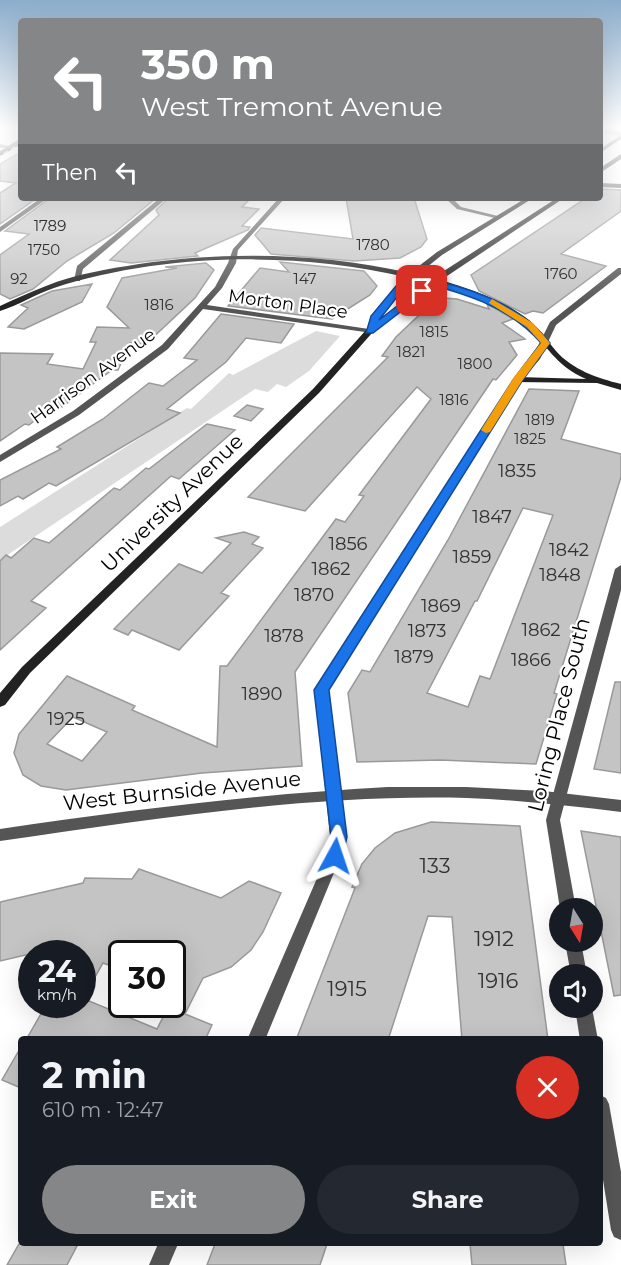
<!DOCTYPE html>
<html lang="en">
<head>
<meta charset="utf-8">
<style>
  body { margin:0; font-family:Montserrat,sans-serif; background:#242831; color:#f1f3f6; height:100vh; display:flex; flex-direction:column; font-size:22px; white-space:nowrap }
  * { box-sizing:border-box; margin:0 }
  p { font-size:20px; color:#9ea1a6 }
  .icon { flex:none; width:33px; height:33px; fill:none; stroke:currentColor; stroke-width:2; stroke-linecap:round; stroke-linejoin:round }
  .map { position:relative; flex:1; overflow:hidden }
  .side { position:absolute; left:18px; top:1036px; width:585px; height:210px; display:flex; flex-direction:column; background:#171b24; border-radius:6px; box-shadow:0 6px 24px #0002 }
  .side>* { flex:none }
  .hud { position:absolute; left:18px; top:18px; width:585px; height:183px; border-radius:6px; box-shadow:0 6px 24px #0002; background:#858687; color:#fff; overflow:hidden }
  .needle { width:39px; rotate:169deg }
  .buttons { position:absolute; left:549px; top:898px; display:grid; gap:12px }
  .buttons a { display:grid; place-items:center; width:54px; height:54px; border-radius:50%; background:#171b24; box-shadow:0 6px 24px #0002; font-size:30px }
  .speed { position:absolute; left:18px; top:940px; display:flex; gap:12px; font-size:30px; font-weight:700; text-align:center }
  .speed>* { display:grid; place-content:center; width:78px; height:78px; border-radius:50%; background:#171b24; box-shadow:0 6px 24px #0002; line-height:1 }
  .speed small { font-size:15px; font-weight:400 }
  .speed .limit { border:3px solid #111; border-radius:9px; background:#fff; color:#111 }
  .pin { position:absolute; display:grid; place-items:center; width:51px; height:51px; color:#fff; margin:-26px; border-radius:12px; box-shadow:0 3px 9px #0006 }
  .me { position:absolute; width:66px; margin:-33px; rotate:5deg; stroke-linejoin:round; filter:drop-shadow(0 0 4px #0008) }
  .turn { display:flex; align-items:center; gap:21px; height:126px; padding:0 24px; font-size:27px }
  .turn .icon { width:78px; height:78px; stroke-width:2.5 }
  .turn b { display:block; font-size:42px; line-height:51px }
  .then { display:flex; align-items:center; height:57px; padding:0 24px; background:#0003; gap:12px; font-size:22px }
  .round { display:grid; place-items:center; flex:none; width:63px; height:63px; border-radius:32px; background:#242831 }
  .head { display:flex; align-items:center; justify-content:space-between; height:102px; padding:0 24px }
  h1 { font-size:36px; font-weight:700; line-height:45px }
  .action { display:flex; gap:12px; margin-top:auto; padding:12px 24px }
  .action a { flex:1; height:69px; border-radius:36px; background:#858687; color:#fff; font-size:24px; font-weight:700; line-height:69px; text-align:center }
  .action a+a { background:#242831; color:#f1f3f6 }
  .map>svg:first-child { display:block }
  .green { fill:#dcdcdc }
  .building { fill:#c4c4c4; stroke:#999; stroke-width:1.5; fill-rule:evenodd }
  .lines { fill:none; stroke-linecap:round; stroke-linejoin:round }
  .minor { fill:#555; fill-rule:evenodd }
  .tertiary { fill:#555; fill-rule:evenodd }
  .secondary { fill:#222; fill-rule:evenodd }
  .rail { stroke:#000; stroke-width:2; stroke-dasharray:4.5 1.5 1 1.5; stroke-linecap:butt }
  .route { fill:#1a73e8; stroke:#114b97; stroke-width:1.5 }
  .slow { fill:#f59e0b }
  .labels { text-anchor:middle; stroke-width:4.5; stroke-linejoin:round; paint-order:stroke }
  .far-number-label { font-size:15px; fill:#313131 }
  .far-street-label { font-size:18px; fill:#000; stroke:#fff }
  .number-label { font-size:18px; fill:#313131 }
  .street-label { font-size:21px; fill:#000; stroke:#fff }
  .near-number-label { font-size:21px; fill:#313131 }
</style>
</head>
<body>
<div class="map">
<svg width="621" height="1265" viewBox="0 0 621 1265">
  <rect width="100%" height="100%" fill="#fff"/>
  <path class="green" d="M316 331 340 336 309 371 286 387 277 384 268 392 255 389 0 560V527L187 408 191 409 229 373 233 375Z"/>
  <path class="building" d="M21 152V198H37L0 224V193L16 183 0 181V164Z
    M601 189 621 190V211L561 254 606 266 543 313 533 311 525 314 479 291 471 275 586 198H600Z
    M50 198H156L114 233 67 261 33 289 10 299 0 294V255L29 234 5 231Z
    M169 198H251L242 207 259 209 242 226 250 227 248 230 195 253 198 256 131 263 110 260 159 215 156 210Z
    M346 198H414L427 239 421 247 400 258 354 261 271 254 255 235 261 228 353 239Z
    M280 262 364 271 377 286 370 295 332 319 228 306 260 268 289 272Z
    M206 263 214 270 195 298 146 344 130 343 118 370H112L62 407 54 405 29 425 25 424 0 441V353L53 354 47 364 83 369 96 342H90L97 327 129 328 107 307 122 278 177 268 165 267Z
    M92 284 82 302 24 329 8 327 28 308 21 305 52 291Z
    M444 298 457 299 489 309 487 304 493 307 513 319 502 323 525 339 509 342 517 355 496 380 493 379 295 672 302 766 202 773 66 790 41 786 23 775 14 753 19 734 67 676 135 706 132 710 217 747 220 666H227L336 519 345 522 364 496 359 495 431 399 417 387 305 511 248 497 388 357 382 356 396 337 434 301ZM73 717 107 732 82 761 47 744Z
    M221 314 294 324 281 343 246 338 226 362 167 409 180 413 56 486 49 483 23 499 18 496 0 506V480L61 449 57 447 103 419 149 383 163 386 197 360 184 358Z
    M529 389 579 391 561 439 621 454V477L554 693 557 694 536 764 441 760 357 762 348 693 362 670 370 672 448 540ZM523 508 553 515 490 679 480 676 468 707 427 693 475 601H477Z
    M247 405 263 409 251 421 234 416Z
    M207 424 235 430 179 479 171 476 31 601 46 608 0 650V561L6 555 11 558 34 538 49 543 114 488 120 490 146 468 149 469Z
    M244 532 259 537 252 544 263 548 221 593 229 596 179 650 132 630 128 635 114 629 179 564 202 573 231 543 216 538Z
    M615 682H621V773L594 769Z
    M431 822 520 826 548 1040H462L452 917 428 916 388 1040H296L355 888 352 887 362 864 375 848 395 833Z
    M581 831 621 837V995L614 996Z
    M139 869 221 898 249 881 281 893 263 932 251 950 231 967 203 978 185 1014 212 1025 205 1040H26L42 1012 57 1018 64 1005H82V998L157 1029 169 1005H172V954H122V970L103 963 94 979 82 964V954H75L68 945 0 961V902L83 883 85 878 132 879Z
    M21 1047V1088L2 1080Z
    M19 1244H78L67 1265H7Z
    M215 1244H327L320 1265H207Z
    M470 1244H563L566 1265H472Z"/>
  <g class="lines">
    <path class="minor" d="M600 128 621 132V136L600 132Z
      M0 144 12 147 0 148Z
      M600 183 621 184V188L600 187Z
      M41 198H48L0 232V227Z
      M160 198H167L83 269 80 281H74L77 266Z
      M279 198H285L238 250 236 263 222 288 207 305 369 329 373 331 372 333 203 309 168 349 79 415 0 462V455L73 411 162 345 215 287 228 263 233 249Z
      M618 268H621V274L556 325 540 359 521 381 327 690 345 846 265 1040H247L331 846 315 690 514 380 532 358 550 322Z
      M621 565V590L560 820 576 909H560L546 820 615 569Z
      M565 942H581L587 975H571Z
      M575 1008H592L598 1040H580Z
      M600 1095 606 1098 609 1104 621 1172V1240L614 1237 611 1230 600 1161Z
      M158 1244H178L169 1265H149Z"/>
    <path class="tertiary" d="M445 198H452L461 207 502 217 499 219 457 209Z
      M388 787H466L544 791 621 800V812C570 806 519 800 467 798 310 794 154 819 0 841V829C129 810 258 794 388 787Z"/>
    <path class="secondary" d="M621 135V139L600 153V149Z
      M21 138V142L0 155V151Z
      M621 154V159L600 173V168Z
      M526 198H533L442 255 417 275 433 278 557 198H564L441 280C469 289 501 299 525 317 538 326 546 339 556 351 573 370 597 378 621 384V390L597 383 515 382 514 380 518 377 586 379C554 365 548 345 524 324 500 304 466 293 436 283L372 333 319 393 30 673 5 705 0 707V693L22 667 313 389 367 329 379 306 406 277C295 251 163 253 54 288 36 294 19 305 0 311V306C15 299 30 292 46 286 75 274 108 269 139 264 228 251 321 253 410 273L437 252ZM413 278 429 282 380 319C388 303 400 290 413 278Z"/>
    <path class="rail" d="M0 155 21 143"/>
  </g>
  <linearGradient id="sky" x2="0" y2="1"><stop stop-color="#8cadcc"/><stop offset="0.42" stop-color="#fff"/><stop offset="1" stop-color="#fff" stop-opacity="0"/></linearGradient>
  <rect width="621" height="305" fill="url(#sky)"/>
  <path class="route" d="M406 274C416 274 428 279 438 281 481 292 522 307 550 343L522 381 329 690 347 837 341 862 335 864 329 862 327 856 331 837 314 690 513 380 541 343C507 304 459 292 411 279L379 320 419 289H425V293L373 333H366L371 316Z"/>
  <path class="slow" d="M492 299 533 323 550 343 522 381 490 432 486 433 481 430 514 377 541 343 527 327 489 303Z"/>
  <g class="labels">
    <g class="far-number-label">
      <text x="50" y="231">1789</text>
      <text x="373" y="250">1780</text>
      <text x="44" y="255">1750</text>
      <text x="561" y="279">1760</text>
      <text x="19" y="284">92</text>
      <text x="305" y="284">147</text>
      <text x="159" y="310">1816</text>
      <text x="434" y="337">1815</text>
      <text x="411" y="357">1821</text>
      <text x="475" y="369">1800</text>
      <text x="454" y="405">1816</text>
      <text x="540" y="425">1819</text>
      <text x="530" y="444">1825</text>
    </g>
    <g class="far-street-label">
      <text transform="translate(288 304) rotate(8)" y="6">Morton Place</text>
      <text transform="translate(93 376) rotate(-36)" y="6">Harrison Avenue</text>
    </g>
    <g class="number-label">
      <text x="517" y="477">1835</text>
      <text x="492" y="523">1847</text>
      <text x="348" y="550">1856</text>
      <text x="569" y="556">1842</text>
      <text x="472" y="563">1859</text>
      <text x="331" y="575">1862</text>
      <text x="560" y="581">1848</text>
      <text x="314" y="601">1870</text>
      <text x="441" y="612">1869</text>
      <text x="541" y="636">1862</text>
      <text x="427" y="637">1873</text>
      <text x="284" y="642">1878</text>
      <text x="414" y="663">1879</text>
      <text x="531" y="666">1866</text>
      <text x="262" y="700">1890</text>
      <text x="66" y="725">1925</text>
    </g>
    <g class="street-label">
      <text transform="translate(172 503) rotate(-44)" y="7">University Avenue</text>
      <text transform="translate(559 715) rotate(-76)" y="7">Loring Place South</text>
      <text transform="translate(182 791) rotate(-6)" y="7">West Burnside Avenue</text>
    </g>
    <g class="near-number-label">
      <text x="435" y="873">133</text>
      <text x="494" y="946">1912</text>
      <text x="498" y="988">1916</text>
      <text x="347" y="996">1915</text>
    </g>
  </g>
</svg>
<div class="buttons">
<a><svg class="needle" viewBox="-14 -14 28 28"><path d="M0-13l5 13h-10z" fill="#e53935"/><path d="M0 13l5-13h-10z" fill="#9ea1a6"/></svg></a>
<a><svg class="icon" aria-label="sound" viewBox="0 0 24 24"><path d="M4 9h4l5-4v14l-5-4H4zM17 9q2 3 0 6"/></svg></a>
</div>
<div class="speed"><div>24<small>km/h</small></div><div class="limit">30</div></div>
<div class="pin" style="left:422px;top:291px;background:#d93025"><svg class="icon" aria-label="arrive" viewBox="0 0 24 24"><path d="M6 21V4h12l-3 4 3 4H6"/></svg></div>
<svg class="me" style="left:335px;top:856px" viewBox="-20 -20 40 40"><path d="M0-17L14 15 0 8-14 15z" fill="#1a73e8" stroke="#fff" stroke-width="4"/></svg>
<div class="hud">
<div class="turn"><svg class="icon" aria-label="left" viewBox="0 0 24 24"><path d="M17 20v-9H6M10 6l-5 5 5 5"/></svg><div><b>350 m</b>West Tremont Avenue</div></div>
<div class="then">Then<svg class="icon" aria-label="left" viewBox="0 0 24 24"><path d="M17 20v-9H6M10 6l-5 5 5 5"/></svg></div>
</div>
<section class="side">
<div class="head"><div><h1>2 min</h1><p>610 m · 12:47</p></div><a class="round" style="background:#d93025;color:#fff"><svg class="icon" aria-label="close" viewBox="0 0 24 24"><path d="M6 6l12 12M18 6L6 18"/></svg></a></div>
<div class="action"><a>Exit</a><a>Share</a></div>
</section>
</div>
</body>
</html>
